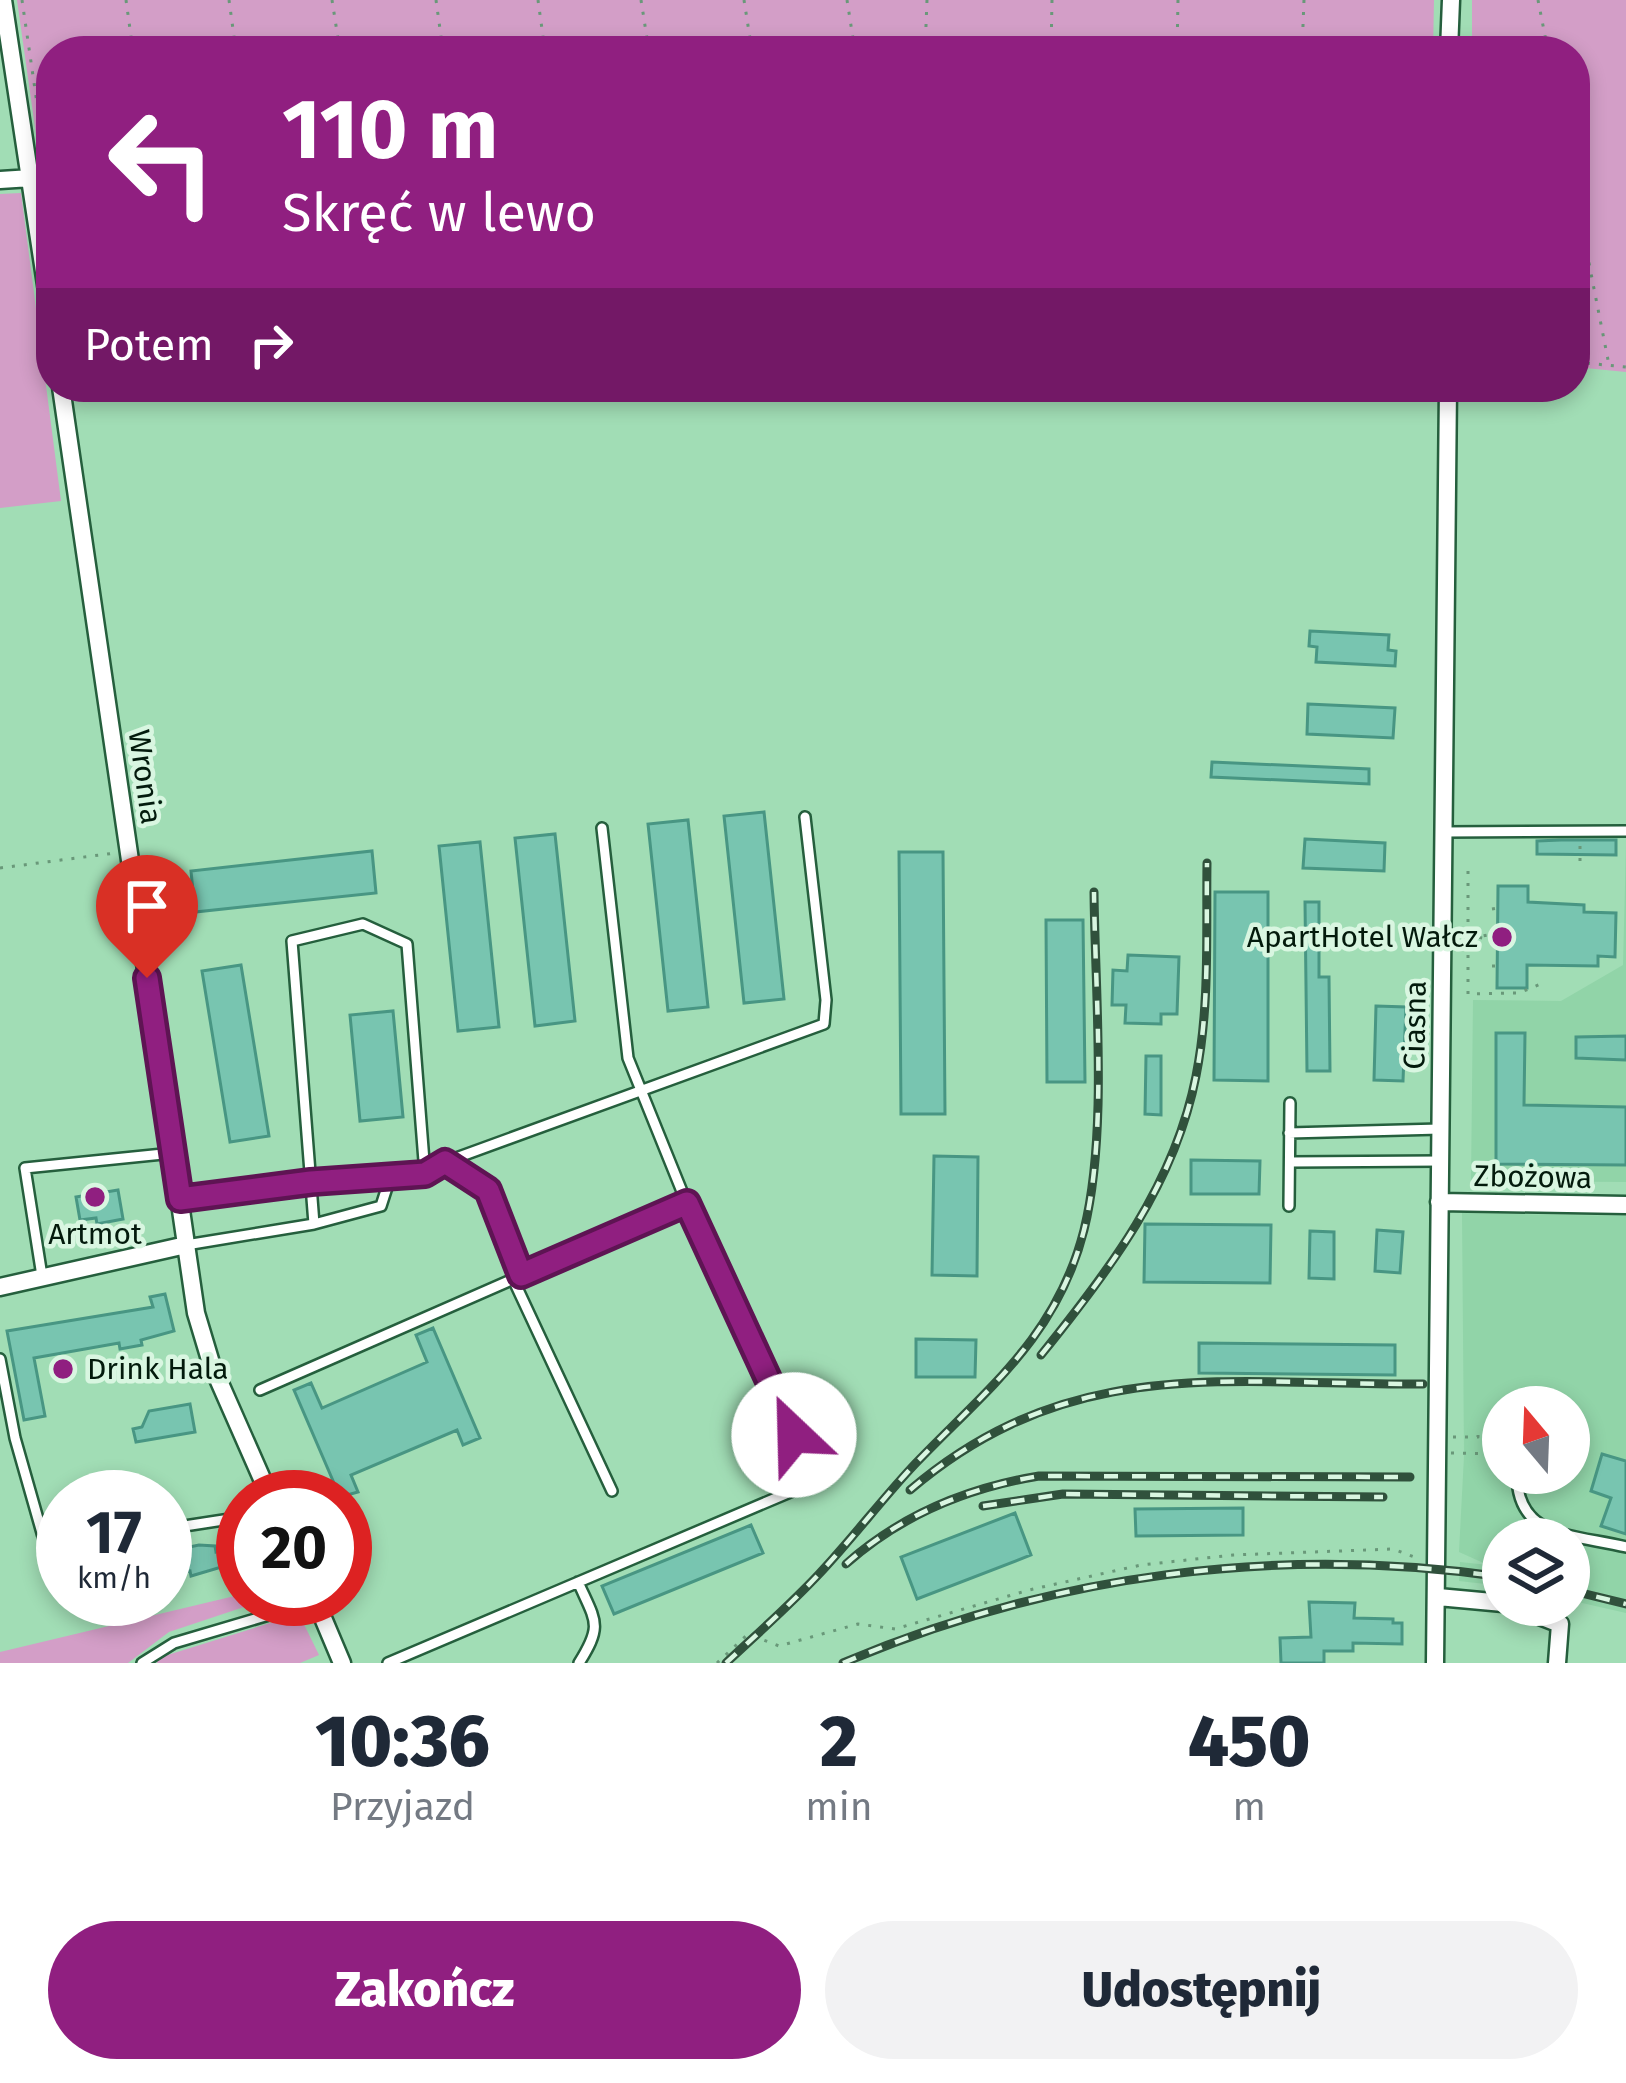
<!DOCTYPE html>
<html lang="pl">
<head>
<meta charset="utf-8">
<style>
  body { margin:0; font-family:"Fira Sans",sans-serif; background:#f2f2f3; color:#1f2937; height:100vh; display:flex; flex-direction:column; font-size:45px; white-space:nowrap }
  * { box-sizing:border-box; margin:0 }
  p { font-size:39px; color:#747a83 }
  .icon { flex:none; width:66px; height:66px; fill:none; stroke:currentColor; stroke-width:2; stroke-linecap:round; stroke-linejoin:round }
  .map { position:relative; height:1663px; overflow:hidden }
  .panel { display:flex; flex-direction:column; background:#fff; flex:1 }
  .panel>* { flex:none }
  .banner { position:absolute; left:36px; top:36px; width:1554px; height:366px; border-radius:48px; box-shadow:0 6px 18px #0003; background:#901f80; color:#fff; overflow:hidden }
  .needle { width:78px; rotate:341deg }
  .fabs { position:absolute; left:1482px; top:1386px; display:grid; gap:24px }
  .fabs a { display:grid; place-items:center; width:108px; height:108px; border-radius:50%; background:#fff; box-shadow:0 6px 18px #0003; font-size:60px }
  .speed { position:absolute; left:36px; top:1470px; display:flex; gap:24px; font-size:60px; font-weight:700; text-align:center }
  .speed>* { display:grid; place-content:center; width:156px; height:156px; border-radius:50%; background:#fff; box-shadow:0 6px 18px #0003; line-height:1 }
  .speed small { font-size:30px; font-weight:400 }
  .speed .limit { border:18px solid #d22; background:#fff; color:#111 }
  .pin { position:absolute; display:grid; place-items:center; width:102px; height:102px; color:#fff; margin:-123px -51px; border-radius:50% 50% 50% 0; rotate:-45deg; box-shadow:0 0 12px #0007 }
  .pin .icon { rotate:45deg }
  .me { position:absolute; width:132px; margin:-66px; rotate:336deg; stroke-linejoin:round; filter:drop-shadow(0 0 9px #0008) }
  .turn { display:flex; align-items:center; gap:42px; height:252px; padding:0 48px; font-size:54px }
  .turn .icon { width:156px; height:156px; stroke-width:2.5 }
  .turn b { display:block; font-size:84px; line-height:102px }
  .then { display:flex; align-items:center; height:114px; padding:0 48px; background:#0003; gap:24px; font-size:45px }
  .eta { display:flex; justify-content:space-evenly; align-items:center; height:204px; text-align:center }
  .eta b { font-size:72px; font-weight:800; line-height:84px }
  .primary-button { display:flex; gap:24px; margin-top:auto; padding:24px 48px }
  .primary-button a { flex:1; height:138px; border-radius:72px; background:#901f80; color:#fff; font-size:48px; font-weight:800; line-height:138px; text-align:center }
  .primary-button a+a { background:#f2f2f3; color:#1f2937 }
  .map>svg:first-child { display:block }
  .built { fill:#91d4a8; fill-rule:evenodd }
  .green { fill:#d39ec7 }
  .building { fill:#78c5b0; stroke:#489683; stroke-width:3 }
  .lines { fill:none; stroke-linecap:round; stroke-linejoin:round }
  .lane-casing { stroke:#255f3d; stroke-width:14 }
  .street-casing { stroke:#255f3d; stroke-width:21 }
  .path { stroke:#699879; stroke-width:3; stroke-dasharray:3 9; stroke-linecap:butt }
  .lane { stroke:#fff; stroke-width:9 }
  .street { stroke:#fff; stroke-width:16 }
  .rail-casing { stroke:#30513c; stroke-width:9 }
  .rail { stroke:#d9f6e1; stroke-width:4.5; stroke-dasharray:14; stroke-linecap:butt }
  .route-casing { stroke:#5e1453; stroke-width:30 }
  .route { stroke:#901f80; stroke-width:21 }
  .poi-dot { fill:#901f80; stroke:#d9f6e1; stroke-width:4.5 }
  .labels { text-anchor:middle; stroke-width:9; stroke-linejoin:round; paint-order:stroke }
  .street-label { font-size:30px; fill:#031a0c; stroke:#d9f6e1 }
  .poi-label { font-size:30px; fill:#031a0c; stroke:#d9f6e1; text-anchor:end }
</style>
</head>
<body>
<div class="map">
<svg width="1626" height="1663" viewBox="0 0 1626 1663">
  <rect width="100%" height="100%" fill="#a1ddb5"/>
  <path class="built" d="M1626 846V1182L1471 1181 1473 1000 1561 1001 1623 965Z
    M1462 1213 1626 1216V1613L1569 1600V1539H1503V1586L1459 1581 1460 1562 1488 1565 1459 1552 1464 1456ZM1503 1407H1569V1473H1503Z"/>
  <path class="green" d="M17 0H1434L1433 51H51V241Z
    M1472 0H1626V372L1575 367V51H1472Z
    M21 193 61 501 0 508V194Z
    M243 1594V1599H268L169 1632 128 1663H0V1652Z
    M299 1614 319 1655 300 1663H157L158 1658Z"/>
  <path class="building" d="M1310 631 1389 635 1388 650 1396 651 1395 666 1316 662 1317 647 1309 646Z
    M1308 704 1395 708 1393 738 1307 734Z
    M1212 762 1369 769V784L1211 777Z
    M764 812 784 999 744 1003 724 816Z
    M688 820 708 1007 668 1011 648 824Z
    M555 834 575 1021 535 1026 515 838Z
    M1305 839 1385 843 1384 871 1303 868Z
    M1561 840H1616V855L1537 854V841Z
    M480 842 499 1027 458 1031 439 846Z
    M372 851 376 893 195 912 191 871Z
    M899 852H943L945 1114H901Z
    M1498 886H1528V902L1584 905V912L1616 913 1615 957 1598 956V966L1527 965V988H1497Z
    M1215 892H1268V1081L1214 1080Z
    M1305 902H1319V977H1329L1330 1071H1307Z
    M1046 920H1083L1085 1082H1047Z
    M1128 955 1179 957 1177 1014H1161V1024L1125 1023 1126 1005H1112L1113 970 1127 971Z
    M241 965 269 1136 230 1142 202 971Z
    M1376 1006 1406 1007 1403 1081 1374 1080Z
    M393 1011 403 1117 360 1121 350 1015Z
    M1496 1033H1525L1524 1105 1626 1107V1165L1496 1164Z
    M1626 1036V1060L1576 1058V1037Z
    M1146 1056H1161V1115L1145 1114Z
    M934 1156 978 1157 977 1276 932 1275Z
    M1191 1160 1260 1161 1259 1194H1191Z
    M118 1190 123 1219 97 1224 96 1218 80 1220 76 1197Z
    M1145 1224 1271 1225 1270 1283 1144 1282Z
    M1377 1230 1403 1232 1400 1273 1375 1271Z
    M1310 1231 1334 1232V1279L1309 1278Z
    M165 1294 174 1331 141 1340 142 1345 120 1349 119 1343 34 1358 45 1416 24 1420 7 1331 153 1307 150 1297Z
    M433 1328 480 1438 463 1445 457 1430 351 1475 358 1492 340 1497 294 1390 311 1383 322 1408 427 1362 416 1335Z
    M916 1339 976 1340 975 1377H916Z
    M1199 1343 1395 1345V1375L1199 1373Z
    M190 1404 195 1432 136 1442 133 1429 142 1427 149 1411Z
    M1602 1454 1626 1461V1534L1601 1526 1611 1498 1591 1491Z
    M1243 1508V1535L1136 1536 1135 1509Z
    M1015 1513 1031 1555 917 1599 901 1557Z
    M751 1525 763 1553 614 1614 602 1586Z
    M243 1541V1574L233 1578 228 1565 191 1576 190 1571 165 1574V1552L199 1545 215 1546 216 1552Z
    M1309 1602 1355 1603 1354 1618 1393 1619V1623H1402V1644L1353 1643V1651H1324V1663H1281L1280 1638 1311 1637Z"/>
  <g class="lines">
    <defs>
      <path id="lane" d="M1444 832 1626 831
        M1289 1133 1440 1129
        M445 1162 488 1190 521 1275
        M1290 1162 1440 1161
        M181 1199 311 1182 390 1178
        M1289 1206 1290 1103
        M314 1224 292 941 363 924 407 944 425 1174
        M186 1245 314 1224 381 1206 390 1178 425 1174 445 1162 824 1024 826 1000 805 817
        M42 1276 25 1168 173 1153
        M513 1279 612 1491
        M0 1359 15 1438 46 1547 63 1544
        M260 1390 687 1203
        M1517 1473C1516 1539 1573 1534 1626 1547
        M165 1529 243 1517
        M578 1582C596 1622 603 1625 579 1663
        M142 1663 174 1643 316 1601
        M388 1663 802 1487 808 1469 683 1194 628 1058 602 828"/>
      <path id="street" d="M3 0 51 318
        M1449 51 1451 0
        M0 180 31 178
        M61 387 196 1313 211 1363 270 1497
        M1439 1202 1626 1205
        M0 1287 186 1245
        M1438 1597 1503 1603
        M315 1599 342 1663
        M1511 1605 1560 1624 1557 1663
        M1435 1663 1448 387"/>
    </defs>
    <use href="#lane" class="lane-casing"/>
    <use href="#street" class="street-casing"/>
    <path class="path" d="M22 0 39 117
      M126 0 133 51
      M229 0 236 51
      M332 0 340 51
      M436 0 443 51
      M538 0 545 51
      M641 0 649 51
      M744 0 752 51
      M847 0 855 51
      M1538 0 1548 51
      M925 51 927 0
      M1051 51 1052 0
      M1177 51 1178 0
      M1302 51 1304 0
      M1575 192 1609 365
      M1575 362 1626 367
      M1580 861V845
      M0 868 115 853
      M1468 871V994L1519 993 1543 983
      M1492 909 1498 908
      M1494 940 1477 937 1494 934
      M1492 966H1497
      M1453 1437H1478V1430
      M1451 1453 1503 1454
      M717 1663 748 1634 779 1646 858 1624 895 1629 1029 1590 1141 1565 1233 1555 1393 1549 1417 1558"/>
    <use href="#lane" class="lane"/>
    <use href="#street" class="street"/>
    <defs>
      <path id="rail" d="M1041 1355C1109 1271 1175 1184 1196 1076 1210 1006 1206 934 1207 863
        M910 1490C1071 1353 1228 1385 1423 1384
        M983 1506 1063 1494 1383 1497
        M846 1564C901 1515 967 1488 1039 1476L1410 1477
        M1569 1590 1626 1604
        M726 1663C757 1634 790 1605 819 1574 852 1539 882 1499 915 1464 987 1389 1057 1337 1084 1230 1108 1133 1095 994 1094 892
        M843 1663C1053 1574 1277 1545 1503 1577"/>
    </defs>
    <use href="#rail" class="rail-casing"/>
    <use href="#rail" class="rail"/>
  </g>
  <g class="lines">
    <defs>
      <path id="route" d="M147 978 180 1199 311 1182 425 1174 445 1162 488 1190 521 1275 687 1203 794 1435"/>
    </defs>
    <use href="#route" class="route-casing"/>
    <use href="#route" class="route"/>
  </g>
  <g class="poi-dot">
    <circle cx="1502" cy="937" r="12"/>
    <circle cx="95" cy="1197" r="12"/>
    <circle cx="63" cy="1369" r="12"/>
  </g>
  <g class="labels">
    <g class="street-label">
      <text transform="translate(145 777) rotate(82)" y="10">Wronia</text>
      <text transform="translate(1415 1025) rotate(-89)" y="10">Ciasna</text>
      <text transform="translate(1533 1177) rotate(1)" y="10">Zbożowa</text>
    </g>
    <g class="poi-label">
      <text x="1478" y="947">ApartHotel Wałcz</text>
      <text x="95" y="1244" text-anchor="middle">Artmot</text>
      <text x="87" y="1379" text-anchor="start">Drink Hala</text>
    </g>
  </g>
</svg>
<div class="fabs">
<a><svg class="needle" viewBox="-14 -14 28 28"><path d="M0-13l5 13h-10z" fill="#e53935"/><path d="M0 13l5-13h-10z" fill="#747a83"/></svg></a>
<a><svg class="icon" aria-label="layers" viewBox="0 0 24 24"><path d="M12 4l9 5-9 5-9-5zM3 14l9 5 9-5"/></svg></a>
</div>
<div class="speed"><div>17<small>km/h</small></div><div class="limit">20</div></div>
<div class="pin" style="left:147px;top:978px;background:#d93025"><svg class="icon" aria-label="arrive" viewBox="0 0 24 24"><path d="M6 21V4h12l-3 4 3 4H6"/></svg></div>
<svg class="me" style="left:794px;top:1435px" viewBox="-20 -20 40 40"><circle r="19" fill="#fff"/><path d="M0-13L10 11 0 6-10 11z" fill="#901f80"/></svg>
<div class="banner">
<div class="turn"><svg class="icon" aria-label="left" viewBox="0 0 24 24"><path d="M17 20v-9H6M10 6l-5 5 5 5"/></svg><div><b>110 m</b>Skręć w lewo</div></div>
<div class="then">Potem<svg class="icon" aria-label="right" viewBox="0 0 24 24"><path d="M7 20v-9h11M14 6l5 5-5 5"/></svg></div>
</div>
</div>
<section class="panel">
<div class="eta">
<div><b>10:36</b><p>Przyjazd</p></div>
<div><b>2</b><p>min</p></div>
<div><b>450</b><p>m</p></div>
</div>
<div class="primary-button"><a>Zakończ</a><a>Udostępnij</a></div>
</section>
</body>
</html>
